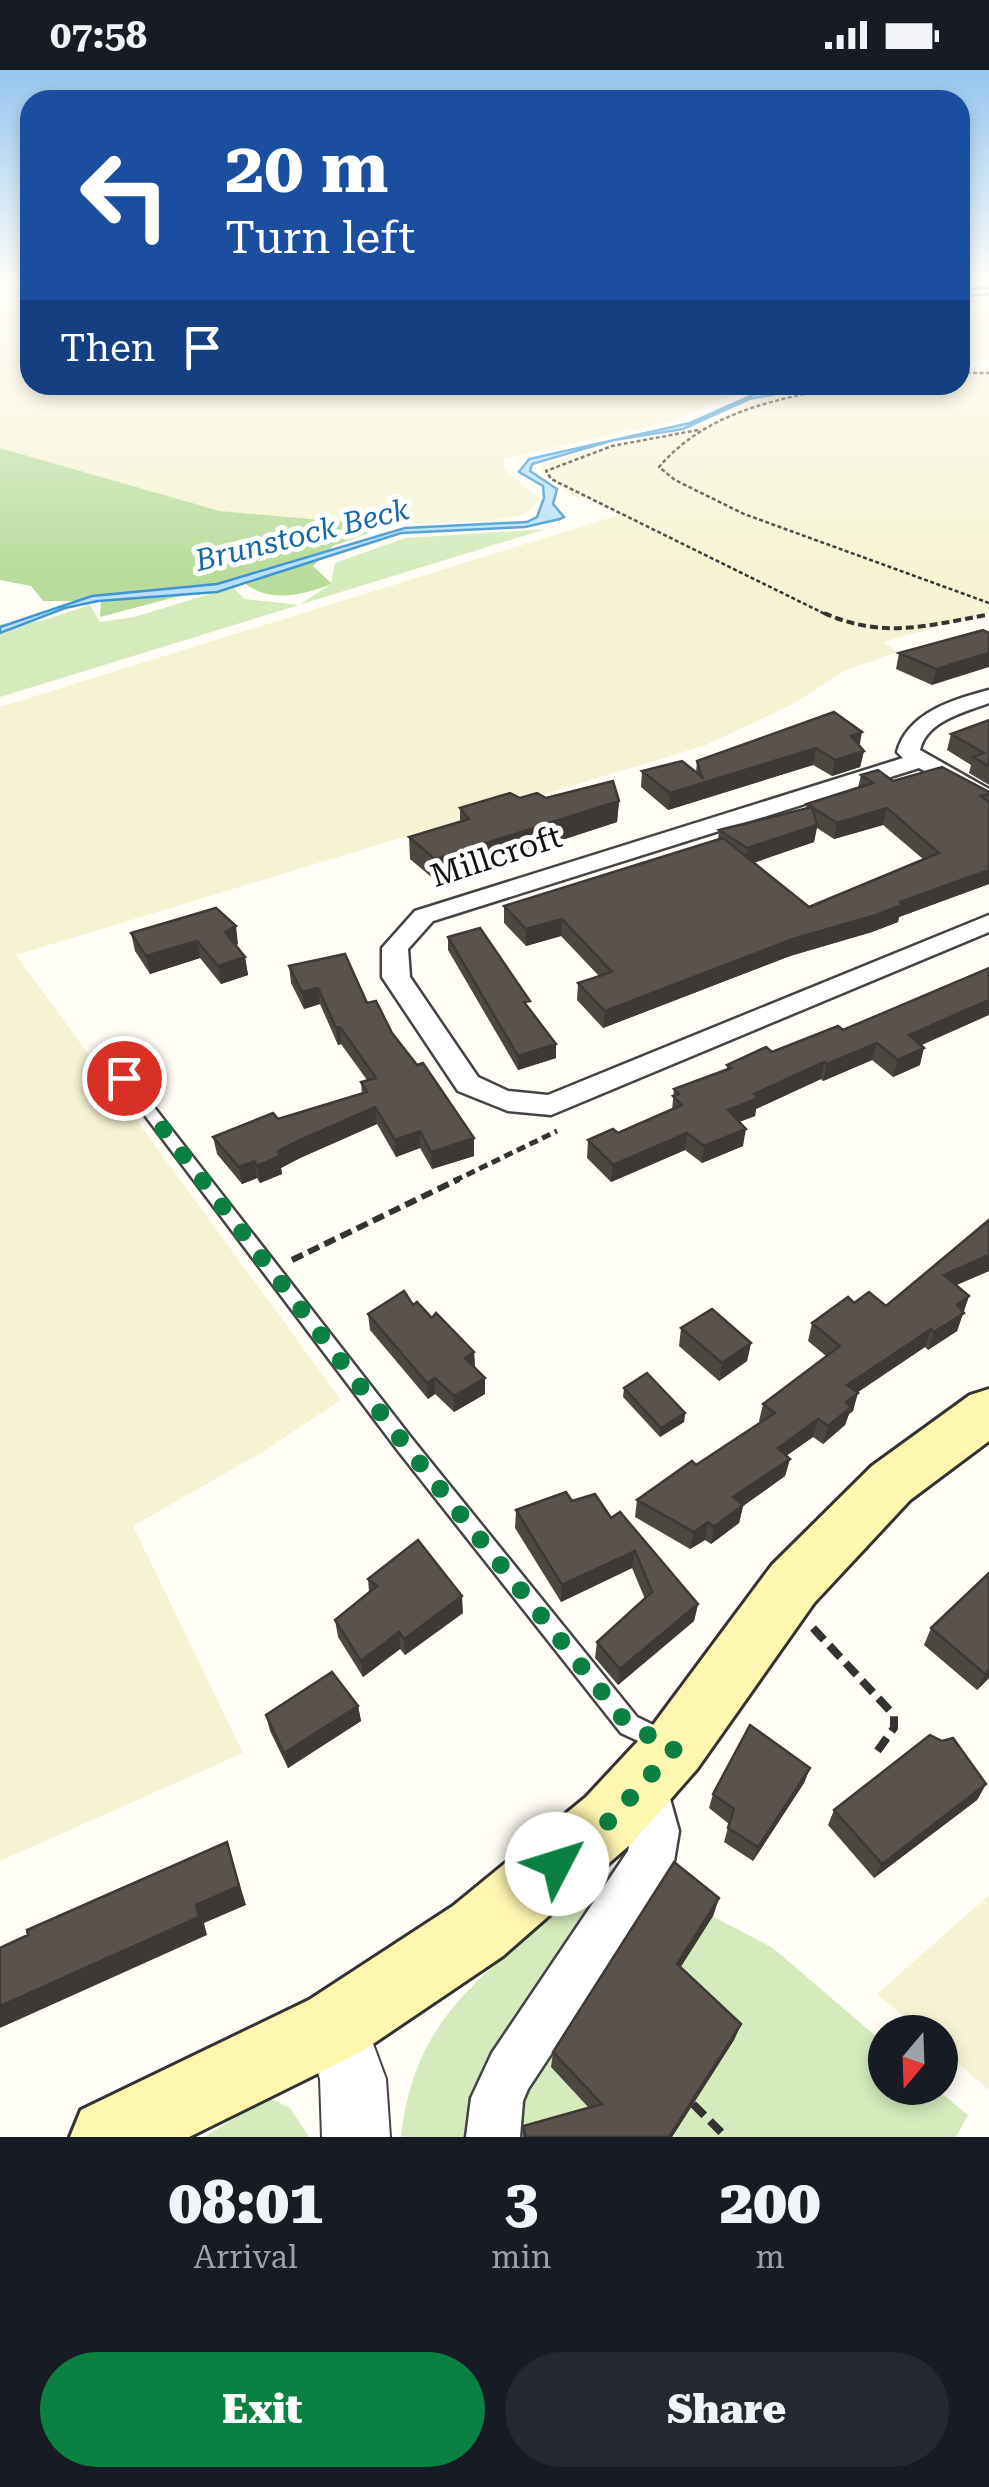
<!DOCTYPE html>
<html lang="en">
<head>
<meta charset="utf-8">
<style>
  body { margin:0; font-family:"Roboto Serif",serif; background:#242831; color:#f1f3f6; height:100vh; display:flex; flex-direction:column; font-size:38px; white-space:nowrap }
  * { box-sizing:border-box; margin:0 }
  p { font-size:32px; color:#9ea1a6 }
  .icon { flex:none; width:55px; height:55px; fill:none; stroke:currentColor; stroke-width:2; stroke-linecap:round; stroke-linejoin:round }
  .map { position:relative; height:2067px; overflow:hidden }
  .sheet { display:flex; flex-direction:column; background:#171b24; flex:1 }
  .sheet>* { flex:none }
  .hud { position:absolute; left:20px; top:20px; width:950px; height:305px; border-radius:30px; box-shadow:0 5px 15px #0003; background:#1a4fa0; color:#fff; overflow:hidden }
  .needle { width:65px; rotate:199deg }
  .fabs { position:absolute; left:868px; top:1945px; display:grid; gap:20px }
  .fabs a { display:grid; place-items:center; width:90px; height:90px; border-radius:50%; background:#171b24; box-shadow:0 5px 15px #0003; font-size:50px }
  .pin { position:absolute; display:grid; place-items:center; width:85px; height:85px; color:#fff; margin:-42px; border:5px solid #fff; border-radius:50%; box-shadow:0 2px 10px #0007 }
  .me { position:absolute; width:110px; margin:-55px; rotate:50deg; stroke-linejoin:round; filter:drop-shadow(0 0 8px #0008) }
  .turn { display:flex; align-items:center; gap:35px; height:210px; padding:0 40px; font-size:45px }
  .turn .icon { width:130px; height:130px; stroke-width:2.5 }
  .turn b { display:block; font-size:70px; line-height:85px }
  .then { display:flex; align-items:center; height:95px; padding:0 40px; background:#0003; gap:20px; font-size:38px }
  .eta { display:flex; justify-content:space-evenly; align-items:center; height:170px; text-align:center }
  .eta b { font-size:60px; font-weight:800; line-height:70px }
  .cta { display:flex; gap:20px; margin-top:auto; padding:20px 40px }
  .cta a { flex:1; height:115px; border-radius:60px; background:#0b8043; color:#fff; font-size:40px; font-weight:800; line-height:115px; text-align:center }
  .cta a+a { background:#242831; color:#f1f3f6 }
  .status { display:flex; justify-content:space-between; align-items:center; height:70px; padding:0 50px; background:#171b24; direction:ltr }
  .status svg { height:28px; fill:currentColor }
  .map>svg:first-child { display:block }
  .farmland { fill:#f6f3d4 }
  .green { fill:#d5ebbd }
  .forest { fill:#b9dc9c }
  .water { fill:#b9e0f7; stroke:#3f96cf; stroke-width:2.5 }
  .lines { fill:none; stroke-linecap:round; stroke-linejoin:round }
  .service-casing { stroke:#444; stroke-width:5 }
  .minor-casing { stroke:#444; stroke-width:5 }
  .tertiary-casing { stroke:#444; stroke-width:4 }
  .secondary-casing { stroke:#333; stroke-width:6 }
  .path-far4 { stroke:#333; stroke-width:2.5; stroke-dasharray:4 2.5; stroke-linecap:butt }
  .path-far3 { stroke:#333; stroke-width:4; stroke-dasharray:8 4; stroke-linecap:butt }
  .path-far2 { stroke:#333; stroke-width:5; stroke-dasharray:9 5; stroke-linecap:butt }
  .path-far1 { stroke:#333; stroke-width:6; stroke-dasharray:12 6; stroke-linecap:butt }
  .path { stroke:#333; stroke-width:8; stroke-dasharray:16 8; stroke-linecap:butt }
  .service { fill:#fff; fill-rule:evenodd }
  .minor { fill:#fff; fill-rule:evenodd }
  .tertiary { fill:#fff; fill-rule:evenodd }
  .secondary { fill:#fff6b0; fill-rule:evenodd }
  .wall { fill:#4d4742; fill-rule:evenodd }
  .shaded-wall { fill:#3f3936 }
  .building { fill:#5a524d; stroke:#3f3936; stroke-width:2.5 }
  .route { stroke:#0b8043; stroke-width:18; stroke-dasharray:0 32.4 }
  .labels { text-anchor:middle; stroke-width:10; stroke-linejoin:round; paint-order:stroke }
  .far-water-label { font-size:30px; font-style:italic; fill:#1768a6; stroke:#fff }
  .street-label { font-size:32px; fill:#111; stroke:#fff }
</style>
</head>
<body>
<div class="status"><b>07:58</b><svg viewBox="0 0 49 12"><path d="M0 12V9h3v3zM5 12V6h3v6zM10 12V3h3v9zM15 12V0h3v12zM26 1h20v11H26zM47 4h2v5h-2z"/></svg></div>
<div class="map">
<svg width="989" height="2067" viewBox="0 0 989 2067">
  <rect width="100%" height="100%" fill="#fffdf5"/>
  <path class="farmland" d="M0 211H30V315H781L736 324 668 352 504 389V399L540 429 524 445 490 451 352 455 220 441 0 378V368L4 366 0 365Z
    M989 214V289L960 290V217Z
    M989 298V542L883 572 897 582 844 601 793 634 706 675 16 885 341 1330 261 1383 133 1456 243 1683 0 1791V637L619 445 586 428 574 427 543 403 541 395 577 383 695 359 763 329 837 315H960V299Z
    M989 1825V2020L940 1978V1962H922L877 1924Z"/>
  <path class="green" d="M546 459 0 627V554L41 551 90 535 100 552 134 547 233 517 244 529 299 535 331 514 335 493 405 468Z
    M620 1798 773 1878 885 1974V2018H935L968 2045 956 2067H401C413 1959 467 1918 545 1851 568 1832 591 1807 620 1798Z
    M268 2027 290 2038 309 2067H204Z"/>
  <path class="forest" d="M0 378 220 441 388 456 333 476 313 496 332 514C299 526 269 534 240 510L100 547 101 531H43L31 516 0 510Z"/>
  <path class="water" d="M810 315H825L749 329 683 359 614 370 532 394 530 401 557 419 553 434 564 447 560 449 525 457 401 463 217 522 98 531 65 538 0 563V557L92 526 217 514 405 458 527 452 537 447 544 428 543 416 519 402 529 389 690 353 753 325Z"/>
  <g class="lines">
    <defs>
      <path id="service" d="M989 219V223L960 225V221Z
        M124 1003 129 1005 413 1370 637 1647 670 1663 673 1671 670 1679 662 1682 621 1663 399 1382 119 1011 117 1008Z"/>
      <path id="minor" d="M989 211V216L960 218V212Z
        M989 620V633C965 642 926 651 920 680L989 719V736L919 698 433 851 408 879 410 907 478 1007 508 1021 548 1025 989 845V862L551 1045 508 1041 458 1021 382 907V878L415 841 903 688 897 682C907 643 954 629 989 620Z
        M645 1689 661 1696 679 1761 674 1791 667 1808 528 2019 523 2031 520 2067H466L471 2028 492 1983 628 1781C635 1752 617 1724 629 1696Z"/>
      <path id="tertiary" d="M335 1924 358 1933 386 2009 390 2067H322L320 2009 303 1956 312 1933Z"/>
      <path id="secondary" d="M989 1319V1371L910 1430 814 1533 697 1699 632 1773 503 1886 361 1982 189 2067H70L81 2040 309 1930 453 1836 586 1727 653 1655 772 1495 872 1396 970 1325Z"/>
    </defs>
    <use href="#service" class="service-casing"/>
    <use href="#minor" class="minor-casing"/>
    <use href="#tertiary" class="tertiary-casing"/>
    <use href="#secondary" class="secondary-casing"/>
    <path class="path-far4" d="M960 303H989
      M849 315C779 329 708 340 659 397L675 410 744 444 989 533
      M698 360 612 376 546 401 551 409 829 546
      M981 546 986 545"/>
    <path class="path-far3" d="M824 543C882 569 926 556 986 545"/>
    <path class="path-far2" d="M454 1111 557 1061"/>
    <path class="path-far1" d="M292 1190 459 1109"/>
    <path class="path" d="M813 1558 894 1645V1658L873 1687
      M693 2034 726 2067"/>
    <use href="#service" class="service"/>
    <use href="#minor" class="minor"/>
    <use href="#tertiary" class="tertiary"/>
    <use href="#secondary" class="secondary"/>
  </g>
  <path class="wall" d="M983 560 932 615 896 599 899 583Z
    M834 642 864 681 860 697 832 706 813 695 668 740 641 717 642 701 696 702 697 691Z
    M989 650V715L969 703 971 695 947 680 951 664Z
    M861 705 893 711 989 722V814L899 847 898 852 872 862 790 886 603 958 577 930 578 913 599 906 561 866 526 876 504 853V836L718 770 719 760 806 739 807 734 858 717ZM883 755 923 789 809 837 754 792 814 772 817 758 834 769Z
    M520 728 619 731 617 752 436 811 410 789 409 767 460 751V738Z
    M131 863 238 874 236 875 245 887 248 905 221 914 200 888 150 904 135 881Z
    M448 867 530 940 556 974V988L518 1000 448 880Z
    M289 896 367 933 474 1068V1086L432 1099 420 1078 396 1087 377 1054 300 1088 281 1098 282 1104 260 1113 257 1108 242 1114 217 1084 213 1067 362 1024 361 1012 367 1010 341 974 338 975 320 934 304 939 291 913Z
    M843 960 921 975 920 995 893 1007 872 990 823 1011 821 1009 756 1039 755 1046 739 1052 743 1076 702 1093 685 1080 611 1112 587 1088 588 1070 618 1063 672 1040 674 1019 727 999V995Z
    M989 1150V1201L956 1215 969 1226 957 1261 928 1280 925 1277 857 1322 853 1341 849 1344 845 1355 823 1374 813 1367 786 1386 790 1389 785 1406 743 1436 739 1453 711 1474 705 1470 690 1479 635 1447 637 1430 696 1395 760 1353 759 1351 763 1334 826 1286 808 1271 812 1253 854 1233 886 1236Z
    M413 1235 474 1282 475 1298 485 1324 454 1342 435 1324 428 1329 370 1260 368 1244Z
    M681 1258 751 1273 747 1291 719 1311 679 1276Z
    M624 1318 685 1343 684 1352 660 1367 623 1327Z
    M572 1431 611 1448 698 1534 694 1551 618 1615 595 1588 597 1572 645 1529 632 1498 561 1532 515 1458 516 1440Z
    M989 1503V1608L977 1620 924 1575 931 1558Z
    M368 1509 463 1543 405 1585 400 1579 363 1607 338 1567 335 1550 369 1522Z
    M358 1636 361 1651 288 1698 270 1661 266 1645Z
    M810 1698 804 1713 753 1791 724 1772 729 1754 709 1738 713 1724Z
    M986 1714 977 1730 874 1808 828 1755 834 1740Z
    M719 1828 713 1846 680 1897 741 1954 734 1970 672 2067H523V2056L589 2038 551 1997 553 1982Z"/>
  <path class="shaded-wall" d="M989 583V597L932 615 936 599Z
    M862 662 859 679 851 666Z
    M816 678 813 695 668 740 670 723Z
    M864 681 860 697 832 706 835 690Z
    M619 731 617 752 436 811 435 789Z
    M887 738 883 755 834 769 837 753Z
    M817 755 814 772 745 796 747 778Z
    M989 800V814L899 847 898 852 872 862 790 886 603 958 605 941 793 869Z
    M562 849 561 866 526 876V859Z
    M236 856 238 874 228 880 225 862Z
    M197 871 200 888 150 904 146 886Z
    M245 887 248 905 221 914 218 896Z
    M318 918 320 934 304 939 302 922Z
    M989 930V945L904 983 909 965Z
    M340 957 341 974 338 975 336 958Z
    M877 973 872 990 823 1011 827 994Z
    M556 974V988L518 1000V986Z
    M924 978 920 995 893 1007 898 990Z
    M824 992 821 1009 756 1039 755 1046 725 1057 728 1040 754 1024Z
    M375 1037 377 1054 300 1088 281 1098 282 1104 260 1113 257 1096 278 1081 298 1071Z
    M746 1059 743 1076 702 1093 704 1076Z
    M420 1061V1078L396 1087 395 1070Z
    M687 1063 685 1080 611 1112 613 1095Z
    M474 1068V1086L432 1099 431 1082Z
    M254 1091 257 1108 242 1114 239 1097Z
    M989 1185V1201L938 1223 944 1205Z
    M969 1226 957 1261 928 1280 934 1262 957 1235Z
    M931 1259 925 1277 842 1333 847 1315Z
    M751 1273 747 1291 719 1311 722 1293Z
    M474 1282 475 1298 465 1288Z
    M435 1308V1324L428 1329 427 1313Z
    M485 1308V1324L454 1342V1326Z
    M858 1323 853 1341 849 1344 845 1355 823 1374 828 1356 846 1332Z
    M685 1343 684 1352 660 1367 661 1358Z
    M818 1349 813 1367 773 1395 778 1378Z
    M790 1389 785 1406 743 1436 739 1453 711 1474 714 1457 733 1427Z
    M708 1452 705 1470 690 1479 694 1462Z
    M635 1481 632 1498 561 1532 562 1515Z
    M462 1526 463 1543 405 1585 404 1569Z
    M698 1534 694 1551 618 1615 620 1599Z
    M399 1562 400 1579 363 1607 361 1591Z
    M989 1600V1608L977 1620 985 1604Z
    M358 1636 361 1651 288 1698 284 1683Z
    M810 1698 804 1713 753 1791 758 1777Z
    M986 1714 977 1730 874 1808 882 1794Z
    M227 1772 246 1835 204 1853 207 1865 0 1958V1936L196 1835Z
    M719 1828 713 1846 672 1911 677 1894Z
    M741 1954 734 1970 672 2067H669Z"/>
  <path class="building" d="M983 560 989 563V583L936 599 899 583Z
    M834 642 862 662 851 666 864 681 835 690 816 678 670 723 642 701 682 691 702 707 697 691Z
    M989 650V696L973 687 984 683 951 664Z
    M942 697 989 722V724L981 726 989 732V800L900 832 902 835 876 845 793 869 605 941 578 913 612 902 562 849 526 859 504 836 723 768 809 837 939 783 887 738 837 753 807 734 873 713 861 705 878 700 893 711Z
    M613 711 619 731 435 789 409 767 469 749 460 738 510 723 520 728 537 723 546 728Z
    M812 737 817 755 747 778 719 760Z
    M216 838 236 856 225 862 245 887 218 896 197 871 146 886 131 863Z
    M480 858 530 931 524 932 556 974 518 986 448 867Z
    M345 884 367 933 376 931 392 963 417 995 423 993 474 1068 431 1082 420 1061 395 1070 375 1037 298 1071 278 1081 280 1086 257 1096 254 1091 239 1097 213 1067 273 1043 278 1049 367 1022 361 1012 376 1008 340 957 336 958 318 918 302 922 289 896Z
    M989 898V930L909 965 924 978 898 990 877 973 827 994 824 992 754 1024 758 1028 728 1040 746 1059 704 1076 687 1063 613 1095 588 1070 613 1059 618 1063 682 1035 673 1026 679 1024 674 1019 731 998 727 995 766 977 772 982 838 956 843 960Z
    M989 1150V1185L944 1205 969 1226 957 1235 964 1243 934 1262 931 1259 847 1315 858 1323 846 1332 851 1337 828 1356 818 1349 778 1378 790 1389 733 1427 743 1435 714 1457 708 1452 694 1462 637 1430 692 1391 696 1395 775 1343 763 1334 840 1276 812 1253 848 1227 854 1233 869 1222 886 1236Z
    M404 1221 413 1235 417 1232 432 1248 436 1243 474 1282 465 1288 485 1308 454 1326 435 1308 427 1313 368 1244Z
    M712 1239 751 1273 722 1293 681 1258Z
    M647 1303 685 1343 661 1358 624 1318Z
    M566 1422 572 1431 595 1424 611 1448 620 1442 698 1534 620 1599 597 1572 652 1522 635 1481 562 1515 516 1440Z
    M418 1470 462 1526 404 1569 399 1562 361 1591 335 1550 377 1516 368 1509Z
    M989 1503V1600L985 1604 931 1558Z
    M332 1602 358 1636 284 1683 266 1645Z
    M750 1655 810 1698 758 1777 728 1758 734 1739 713 1724Z
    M930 1665 942 1671 953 1668 986 1714 882 1794 834 1740Z
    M227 1772 239 1816 196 1835 199 1847 0 1936V1878L28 1865 27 1860Z
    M674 1792 719 1828 677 1894 741 1954 669 2067H526L523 2056 602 2034 553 1982Z"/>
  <linearGradient id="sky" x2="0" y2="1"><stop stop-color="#95c6ee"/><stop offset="0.42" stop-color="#fffefa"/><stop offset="1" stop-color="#fffefa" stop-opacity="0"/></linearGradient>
  <rect width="989" height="500" fill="url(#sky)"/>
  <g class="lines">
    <path class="route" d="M124 1008 406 1376 629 1656 675 1678 610 1750 557 1794"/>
  </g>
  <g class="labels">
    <g class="far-water-label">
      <text transform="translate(302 465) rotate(-14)" y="10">Brunstock Beck</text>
    </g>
    <g class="street-label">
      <text transform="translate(496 786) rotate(-18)" y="11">Millcroft</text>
    </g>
  </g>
</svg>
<div class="fabs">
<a><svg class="needle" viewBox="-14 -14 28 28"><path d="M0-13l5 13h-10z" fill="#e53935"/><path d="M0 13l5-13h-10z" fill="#9ea1a6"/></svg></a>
</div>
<div class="pin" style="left:124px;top:1008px;background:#d93025"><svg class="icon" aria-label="arrive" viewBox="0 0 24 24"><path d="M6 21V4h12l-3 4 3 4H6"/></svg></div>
<svg class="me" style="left:557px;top:1794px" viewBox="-20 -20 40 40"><circle r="19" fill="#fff"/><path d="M0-13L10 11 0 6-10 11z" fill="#0b8043"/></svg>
<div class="hud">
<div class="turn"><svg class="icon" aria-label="left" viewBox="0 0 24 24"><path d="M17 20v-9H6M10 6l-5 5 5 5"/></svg><div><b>20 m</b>Turn left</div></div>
<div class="then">Then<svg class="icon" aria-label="arrive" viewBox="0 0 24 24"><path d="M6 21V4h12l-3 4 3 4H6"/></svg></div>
</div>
</div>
<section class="sheet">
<div class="eta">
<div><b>08:01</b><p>Arrival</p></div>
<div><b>3</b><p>min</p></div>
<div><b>200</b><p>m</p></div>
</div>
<div class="cta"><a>Exit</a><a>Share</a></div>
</section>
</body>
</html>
